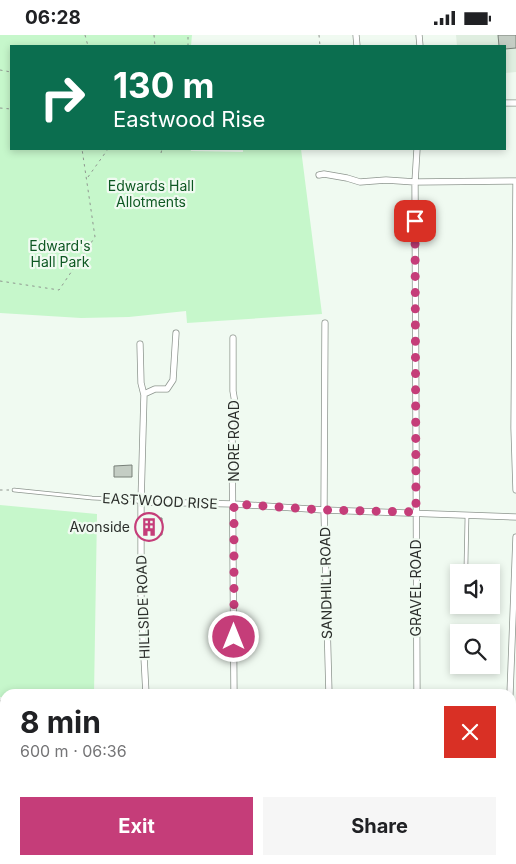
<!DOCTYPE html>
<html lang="en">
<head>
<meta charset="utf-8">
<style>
  body { margin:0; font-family:Inter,sans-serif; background:#f6f6f6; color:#202124; height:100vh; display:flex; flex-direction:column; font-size:19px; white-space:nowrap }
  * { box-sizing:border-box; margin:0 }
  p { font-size:16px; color:#757577 }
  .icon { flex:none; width:28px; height:28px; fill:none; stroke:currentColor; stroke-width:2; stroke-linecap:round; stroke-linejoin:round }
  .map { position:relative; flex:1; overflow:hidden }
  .panel { position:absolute; left:0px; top:654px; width:516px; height:176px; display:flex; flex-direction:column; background:#fff; border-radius:15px 15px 0 0; box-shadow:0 2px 8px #0003 }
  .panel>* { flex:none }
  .hud { position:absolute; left:10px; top:10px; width:496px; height:105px; border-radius:0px; box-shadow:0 2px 8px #0003; background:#0b6e4f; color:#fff; overflow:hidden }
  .tools { position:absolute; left:450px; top:529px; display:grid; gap:10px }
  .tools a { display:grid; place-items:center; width:50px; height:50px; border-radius:0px; background:#fff; box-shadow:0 2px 8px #0003; font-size:25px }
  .pin { position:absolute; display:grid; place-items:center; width:42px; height:42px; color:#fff; margin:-21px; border-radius:10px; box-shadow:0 2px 8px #0006 }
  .me { position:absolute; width:55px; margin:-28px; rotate:0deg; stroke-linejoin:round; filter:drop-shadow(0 0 4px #0008) }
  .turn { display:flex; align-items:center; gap:18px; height:105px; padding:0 20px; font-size:22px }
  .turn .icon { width:65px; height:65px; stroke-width:2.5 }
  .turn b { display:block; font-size:35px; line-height:42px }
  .round { display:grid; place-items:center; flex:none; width:52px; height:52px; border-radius:0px; background:#f6f6f6 }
  .head { display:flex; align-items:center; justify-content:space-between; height:85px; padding:0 20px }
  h1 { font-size:30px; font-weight:700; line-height:38px }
  .action { display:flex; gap:10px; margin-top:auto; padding:10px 20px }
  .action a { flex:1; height:58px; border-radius:0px; background:#c53d79; color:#fff; font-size:20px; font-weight:700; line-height:58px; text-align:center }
  .action a+a { background:#f6f6f6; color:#202124 }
  .status { display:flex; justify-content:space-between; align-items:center; height:35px; padding:0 25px; background:#fff; direction:ltr }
  .status svg { height:14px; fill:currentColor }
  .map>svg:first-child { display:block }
  .built { fill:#dfeee0 }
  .green { fill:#c6f7cb }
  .building { fill:#c4cdc4; stroke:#788079 }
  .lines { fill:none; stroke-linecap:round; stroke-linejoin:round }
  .service-casing { stroke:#8d958e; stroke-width:4.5 }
  .minor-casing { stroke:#8d958e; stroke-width:7 }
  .path { stroke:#8f958f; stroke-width:1; stroke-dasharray:2.5 4; stroke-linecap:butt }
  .service { stroke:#fff; stroke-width:3 }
  .minor { stroke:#fff; stroke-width:5.5 }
  .route { stroke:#c53d79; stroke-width:9; stroke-dasharray:0 16.2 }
  .labels { text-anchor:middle; stroke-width:4.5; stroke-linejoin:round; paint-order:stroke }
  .park-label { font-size:14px; fill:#0e5823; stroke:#f0faf1 }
  .street-label { font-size:14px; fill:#2b2e2b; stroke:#f0faf1 }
  .poi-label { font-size:14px; fill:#2b2e2b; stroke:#f0faf1; text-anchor:end }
</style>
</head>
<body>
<div class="status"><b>06:28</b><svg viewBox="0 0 49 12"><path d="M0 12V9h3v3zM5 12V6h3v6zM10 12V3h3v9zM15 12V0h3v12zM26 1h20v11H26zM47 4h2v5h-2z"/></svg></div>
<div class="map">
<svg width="516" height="829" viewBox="0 0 516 829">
  <rect width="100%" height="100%" fill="#f0faf1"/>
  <path class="built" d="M456 0H516V37L505 38V11H457Z"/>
  <path class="green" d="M0 0H192L191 11H11V114H191V116L243 117V114H301L322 279 187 288 186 276 129 282 81 283 0 278Z
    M0 470 97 479 94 659H5V662H0Z
    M0 749H5V825H67V829H0Z"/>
  <path class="building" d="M498 0H516V13L505 14V11H499Z
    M132 430V442H114V431Z
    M146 483H162V500H146Z"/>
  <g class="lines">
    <defs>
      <path id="service" d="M14 455 92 463 133 465 141 467
        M466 529 467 481"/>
      <path id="minor" d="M356 0 357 11
        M419 0 420 11
        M505 68H516
        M319 140 324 139 347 143 360 147 386 145 415 147 417 114
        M516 146 514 393 516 455
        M325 288 324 475 329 659
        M233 303V356L236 374 232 386 234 659
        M140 309 141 348 144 360
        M141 467 234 469 324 475 516 482
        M146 659 141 566V467L144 359 155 354H167L173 345 176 298
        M417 659 415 147 516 146
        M510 659 516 502
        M511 774H516
        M183 825V829
        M496 825V829"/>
    </defs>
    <use href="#service" class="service-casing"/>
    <use href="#minor" class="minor-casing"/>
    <path class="path" d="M85 0 88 11
      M154 0 155 11
      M319 0 320 11
      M188 11V0
      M0 35 11 37
      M0 73 11 74
      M161 118 162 114
      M88 142 108 114
      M0 246 59 255 95 202 82 114
      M0 455H9
      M0 666H5
      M421 825 422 829"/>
    <use href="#service" class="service"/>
    <use href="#minor" class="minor"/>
  </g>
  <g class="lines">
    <path class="route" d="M234 602V469L324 475 416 477 415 186"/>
  </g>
  <defs>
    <symbol id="building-ring" viewBox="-11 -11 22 22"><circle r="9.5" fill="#f0faf1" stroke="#c53d79" stroke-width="1.5"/><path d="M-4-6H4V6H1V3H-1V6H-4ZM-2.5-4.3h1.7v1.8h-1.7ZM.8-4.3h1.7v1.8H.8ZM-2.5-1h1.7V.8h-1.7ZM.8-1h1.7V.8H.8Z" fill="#c53d79"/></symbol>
  </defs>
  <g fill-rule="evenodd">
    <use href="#building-ring" x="133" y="476" width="32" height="32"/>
  </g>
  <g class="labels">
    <g class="park-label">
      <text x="151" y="156">Edwards Hall<tspan x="151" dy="16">Allotments</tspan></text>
      <text x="60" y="216">Edward's<tspan x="60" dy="16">Hall Park</tspan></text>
    </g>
    <g class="street-label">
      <text transform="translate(234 406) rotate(-90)" y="5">NORE ROAD</text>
      <text transform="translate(160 466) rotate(3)" y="5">EASTWOOD RISE</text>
      <text transform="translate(326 548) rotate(-91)" y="5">SANDHILL ROAD</text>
      <text transform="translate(416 553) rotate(-90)" y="5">GRAVEL ROAD</text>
      <text transform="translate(143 572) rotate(-92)" y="5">HILLSIDE ROAD</text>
    </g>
    <g class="poi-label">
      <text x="130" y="497">Avonside</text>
    </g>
  </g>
</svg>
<div class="tools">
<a><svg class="icon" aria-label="sound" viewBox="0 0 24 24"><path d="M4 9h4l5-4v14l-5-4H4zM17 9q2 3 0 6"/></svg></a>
<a><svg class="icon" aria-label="search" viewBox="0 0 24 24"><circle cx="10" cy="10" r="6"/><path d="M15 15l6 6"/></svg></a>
</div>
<div class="pin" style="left:415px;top:186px;background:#d93025"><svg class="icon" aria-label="arrive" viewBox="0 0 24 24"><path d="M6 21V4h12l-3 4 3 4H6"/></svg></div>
<svg class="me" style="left:234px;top:602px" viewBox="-20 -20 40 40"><circle r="17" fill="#c53d79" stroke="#fff" stroke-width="3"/><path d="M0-11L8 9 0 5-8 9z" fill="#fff"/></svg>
<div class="hud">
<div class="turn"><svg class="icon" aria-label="right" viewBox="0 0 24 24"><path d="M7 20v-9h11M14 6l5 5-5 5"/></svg><div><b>130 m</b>Eastwood Rise</div></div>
</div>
<section class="panel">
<div class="head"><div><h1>8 min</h1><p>600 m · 06:36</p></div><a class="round" style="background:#d93025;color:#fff"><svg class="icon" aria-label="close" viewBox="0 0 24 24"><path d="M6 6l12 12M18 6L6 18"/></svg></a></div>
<div class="action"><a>Exit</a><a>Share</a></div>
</section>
</div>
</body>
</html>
